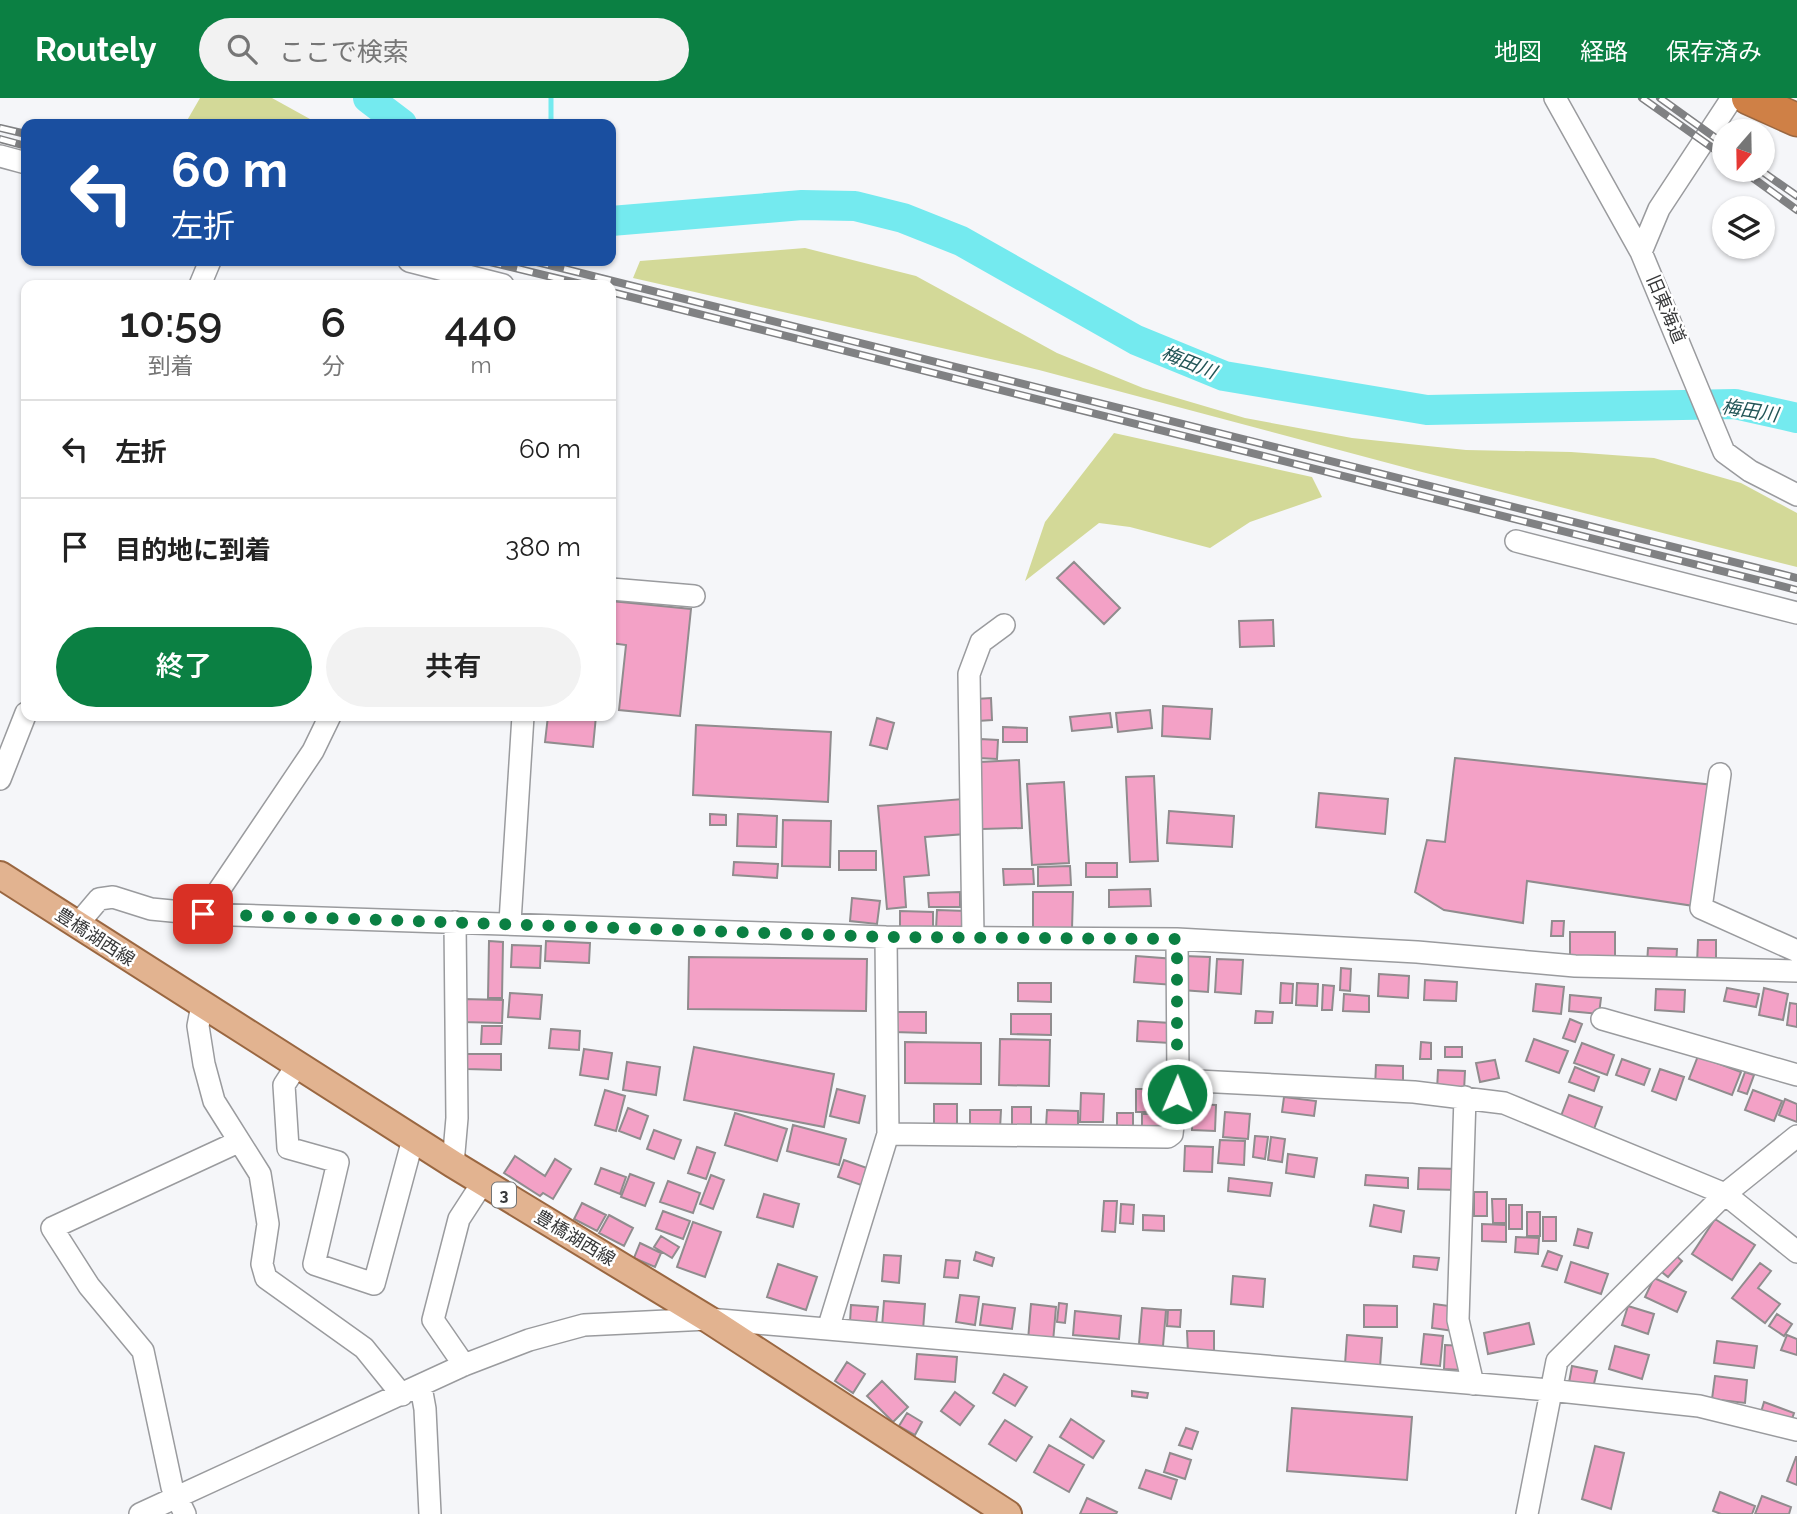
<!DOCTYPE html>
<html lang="ja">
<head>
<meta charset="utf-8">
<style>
  body { margin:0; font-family:Raleway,"Noto Sans JP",sans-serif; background:#f2f2f2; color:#222; height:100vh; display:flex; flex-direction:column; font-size:26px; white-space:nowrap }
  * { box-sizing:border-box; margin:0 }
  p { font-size:23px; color:#767676 }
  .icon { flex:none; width:38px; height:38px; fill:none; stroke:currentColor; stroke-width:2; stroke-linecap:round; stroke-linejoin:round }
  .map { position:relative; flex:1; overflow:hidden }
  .sheet { position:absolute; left:21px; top:182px; width:595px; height:441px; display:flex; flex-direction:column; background:#fff; border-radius:14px; box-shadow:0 2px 5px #0004 }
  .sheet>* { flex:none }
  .top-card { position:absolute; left:21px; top:21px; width:595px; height:147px; border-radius:14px; box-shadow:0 2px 5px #0004; background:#1a4fa0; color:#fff; overflow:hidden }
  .needle { width:46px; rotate:200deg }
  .buttons { position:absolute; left:1712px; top:21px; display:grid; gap:14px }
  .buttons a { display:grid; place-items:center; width:63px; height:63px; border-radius:50%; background:#fff; box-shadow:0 2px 5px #0004; font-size:35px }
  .pin { position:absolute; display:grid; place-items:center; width:60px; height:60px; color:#fff; margin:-30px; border-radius:14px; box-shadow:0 4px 10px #0006 }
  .me { position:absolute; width:77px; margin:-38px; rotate:1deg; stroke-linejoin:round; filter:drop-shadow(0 0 5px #0008) }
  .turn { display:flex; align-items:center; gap:24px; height:147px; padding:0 35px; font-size:32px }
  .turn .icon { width:91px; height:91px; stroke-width:2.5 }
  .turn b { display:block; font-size:49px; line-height:60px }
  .eta { display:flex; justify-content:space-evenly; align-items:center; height:119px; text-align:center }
  .eta b { font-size:42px; font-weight:600; line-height:49px }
  .button { display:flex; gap:14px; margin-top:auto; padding:14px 35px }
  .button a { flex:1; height:80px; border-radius:42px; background:#0b8043; color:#fff; font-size:28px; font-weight:600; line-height:80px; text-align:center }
  .button a+a { background:#f2f2f2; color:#222 }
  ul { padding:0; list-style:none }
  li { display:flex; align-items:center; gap:21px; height:98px; padding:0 35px; border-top:2px solid #e0e0e0 }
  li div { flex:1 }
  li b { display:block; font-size:26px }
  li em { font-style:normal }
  header { display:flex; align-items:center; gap:42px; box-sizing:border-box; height:98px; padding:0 35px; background:#0b8043; color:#fff }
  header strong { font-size:33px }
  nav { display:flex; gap:38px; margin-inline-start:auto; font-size:24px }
  .search { width:490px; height:63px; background:#f2f2f2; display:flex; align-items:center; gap:18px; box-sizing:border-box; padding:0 24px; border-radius:38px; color:#767676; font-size:26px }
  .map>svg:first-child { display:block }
  .green { fill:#d3d998 }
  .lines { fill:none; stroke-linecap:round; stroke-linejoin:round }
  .stream { stroke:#74eaef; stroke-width:5 }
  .river { stroke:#74eaef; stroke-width:30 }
  .building { fill:#f3a1c6; stroke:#908c8e; stroke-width:2 }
  .minor-casing { stroke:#9a9b9e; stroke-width:24 }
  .major-casing { stroke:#9a6741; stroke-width:30 }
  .highway-casing { stroke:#9a6741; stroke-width:35 }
  .minor { stroke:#fff; stroke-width:21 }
  .major { stroke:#e2b390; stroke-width:26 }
  .highway { stroke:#cf8046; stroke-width:32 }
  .rail-casing { stroke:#808183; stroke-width:8 }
  .rail { stroke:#fff; stroke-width:5; stroke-dasharray:16; stroke-linecap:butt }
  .route { stroke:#0b8043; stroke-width:12; stroke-dasharray:0 21.6 }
  .labels { text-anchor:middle; stroke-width:5; stroke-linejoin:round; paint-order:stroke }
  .shield { fill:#fff; stroke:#737474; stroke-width:2 }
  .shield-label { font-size:16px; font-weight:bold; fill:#373839 }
  .street-label { font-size:18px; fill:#373839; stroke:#fff }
  .water-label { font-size:19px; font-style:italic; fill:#235658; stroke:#fff }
</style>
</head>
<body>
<header>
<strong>Routely</strong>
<div class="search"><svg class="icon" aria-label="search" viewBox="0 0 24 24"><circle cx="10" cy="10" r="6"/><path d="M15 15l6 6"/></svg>ここで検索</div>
<nav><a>地図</a><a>経路</a><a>保存済み</a></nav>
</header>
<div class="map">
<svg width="1797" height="1416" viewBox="0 0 1797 1416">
  <rect width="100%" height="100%" fill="#f5f6f9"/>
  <path class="green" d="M200 0H272L319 26H185Z
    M805 150 916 178 1057 255 1143 290 1245 320 1352 340 1466 352 1571 354 1654 360 1741 385 1797 415V469L1418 373 1039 272 633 180 640 163Z
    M1114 335 1312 379 1322 399 1250 424 1210 450 1130 429 1099 425 1025 483 1045 424Z"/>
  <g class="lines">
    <path class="stream" d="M551 0V26"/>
    <path class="river" d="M368 0 402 26
      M611 123 802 107 855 108 903 120 961 143 1136 242 1224 278 1427 312 1735 306 1797 320"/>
  </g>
  <path class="building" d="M1074 464 1120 510 1104 526 1057 480Z
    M611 503 691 511 680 618 619 612 626 547 611 545Z
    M1273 522 1274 548 1240 549 1239 523Z
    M991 600 992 622 978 623 976 601Z
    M1163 608 1212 611 1210 641 1162 638Z
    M1150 612 1152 630 1118 634 1116 615Z
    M1110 615 1112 629 1072 633 1070 619Z
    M548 618H596L593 649 545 644Z
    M877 620 894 625 887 651 870 647Z
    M696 627 831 634 828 704 693 697Z
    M1003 629 1027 630V644H1003Z
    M980 641 998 642 997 661 979 660Z
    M1455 660 1714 687 1694 808 1527 783 1523 825 1444 812 1415 794 1427 742 1445 744Z
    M1019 662 1022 730 982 731 980 664Z
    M1154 678 1158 763 1130 764 1126 679Z
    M1064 684 1069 765 1032 767 1027 686Z
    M1319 695 1388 701 1385 736 1316 729Z
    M963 701 966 736 925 739 929 777 904 779 906 809 887 811 878 708Z
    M1169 713 1234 718 1232 749 1167 745Z
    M710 716 726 717V727H710Z
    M738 716 777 718 776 749 737 748Z
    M783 722 831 723 830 769 782 768Z
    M839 753H876V772H839Z
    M734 764 778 766 777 780 733 777Z
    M1086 765H1117V779H1086Z
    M1070 768 1071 787 1038 788V769Z
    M1003 771H1033L1034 786 1004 787Z
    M1150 791 1151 808 1109 809V792Z
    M960 794V809H929L928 795Z
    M1033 794H1073L1072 831H1033Z
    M852 800 880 803 877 826 850 823Z
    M937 812 966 813 965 832 936 831Z
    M900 813 933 814V830L900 829Z
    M1552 823H1564L1563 838H1551Z
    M1570 834H1615V858L1570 859Z
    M1698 842H1716V867L1697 866Z
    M489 843 503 844 502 900H488Z
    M546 843 590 845 589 865 545 863Z
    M512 847 541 848 540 870 511 869Z
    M1648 850 1677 851 1676 868 1647 866Z
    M1136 858 1175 861 1174 887 1134 884Z
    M1184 858 1210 859 1208 894 1182 892Z
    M689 859 867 861 866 913 688 911Z
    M1217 861 1243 862 1241 896 1215 894Z
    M1341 870 1351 871 1350 893 1340 892Z
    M1379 876 1409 878 1408 900 1378 898Z
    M1425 882 1457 884 1456 903 1424 902Z
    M1018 885H1051V904L1018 903Z
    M1281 885 1293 886 1292 905H1280Z
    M1297 885 1318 886 1317 908 1296 907Z
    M1536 886 1564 889 1561 916 1533 913Z
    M1323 887 1334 888 1332 912H1322Z
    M1727 890 1759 896 1756 909 1724 903Z
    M1764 890 1788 896 1783 922 1759 917Z
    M1656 891 1685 892 1684 914 1655 912Z
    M510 895 542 897 540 921 508 919Z
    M1344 896 1369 898V914L1343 913Z
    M1570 897 1601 900 1599 916 1569 913Z
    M463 901 503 902 502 925 462 924Z
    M1790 905 1797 906V929L1787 927Z
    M1256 913 1273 914 1272 925H1255Z
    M894 914H926V935L894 934Z
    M1011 916H1051V937L1011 936Z
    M1570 921 1582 926 1575 944 1563 940Z
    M1138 923 1171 925 1170 945 1137 943Z
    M482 928H502L501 946H481Z
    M551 931 580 933 579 952 549 950Z
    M1000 941 1050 942 1049 988 999 987Z
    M1534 941 1568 953 1559 975 1526 963Z
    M905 944 981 945V986L905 985Z
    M1421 944 1431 945V961H1420Z
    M1582 945 1614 957 1607 977 1574 965Z
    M694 949 834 976 824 1029 684 1002Z
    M1445 949H1462V959H1445Z
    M584 951 612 955 608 981 580 977Z
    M467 956H501V972L467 971Z
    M1698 958 1741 974 1732 997 1689 981Z
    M1622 961 1650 971 1644 987 1616 977Z
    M1495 962 1499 980 1480 984 1476 965Z
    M627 964 660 969 656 997 623 992Z
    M1376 967 1403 968V990L1375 989Z
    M1575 969 1599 979 1594 993 1569 984Z
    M1660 971 1684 979 1676 1002 1652 993Z
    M1438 972 1465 973 1464 993 1437 992Z
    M1745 974 1754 977 1747 996 1738 993Z
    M837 991 865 998 859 1025 830 1018Z
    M1136 991H1147V1014H1136Z
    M605 992 625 998 616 1033 595 1027Z
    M1753 992 1782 1003 1774 1023 1745 1012Z
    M1081 995 1104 996 1103 1024H1080Z
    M1569 997 1602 1009 1594 1031 1561 1018Z
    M1284 999 1316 1003 1314 1018 1282 1014Z
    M1785 1001 1797 1006V1024L1779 1017Z
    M934 1006H957V1030L934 1029Z
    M1193 1006 1216 1007 1215 1033 1192 1032Z
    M1012 1009H1031V1028H1012Z
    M628 1010 648 1018 640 1041 619 1033Z
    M970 1012H1001L1000 1031H970Z
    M1047 1012 1078 1013V1029H1046Z
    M1225 1014 1250 1016 1248 1041 1223 1039Z
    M735 1015 787 1031 777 1063 725 1047Z
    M1117 1015H1133V1033L1117 1032Z
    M1142 1016H1170V1035H1142Z
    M793 1027 846 1041 839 1067 787 1053Z
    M654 1032 681 1042 674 1061 647 1051Z
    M1255 1038 1268 1039 1265 1061 1253 1059Z
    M1271 1039 1285 1041 1282 1064 1268 1062Z
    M1220 1042 1245 1043 1244 1067 1218 1065Z
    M1185 1048 1213 1049 1212 1074 1184 1073Z
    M697 1049 715 1055 706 1081 688 1075Z
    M1288 1056 1317 1060 1314 1079 1286 1075Z
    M515 1058 545 1078 555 1061 571 1071 553 1101 543 1095 540 1098 504 1075Z
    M844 1062 870 1071 864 1088 838 1079Z
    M601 1070 626 1079 620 1096 595 1086Z
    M1419 1070 1459 1071 1458 1092 1418 1091Z
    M630 1076 654 1085 645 1108 621 1099Z
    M711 1077 724 1082 713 1111 700 1106Z
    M1366 1077 1408 1080V1090L1365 1087Z
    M1229 1080 1272 1085 1270 1098 1228 1093Z
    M668 1083 700 1095 693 1115 660 1104Z
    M1474 1094H1487V1118H1474Z
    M764 1096 799 1106 793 1129 757 1119Z
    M1492 1101H1506V1125H1493Z
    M1104 1103H1117L1115 1134 1102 1133Z
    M582 1105 606 1117 597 1133 574 1121Z
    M1121 1106 1134 1107 1133 1126 1120 1125Z
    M1374 1107 1404 1113 1401 1134 1370 1128Z
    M1509 1107H1522V1131H1509Z
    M663 1113 690 1123 683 1141 656 1131Z
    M1527 1114H1540V1138H1527Z
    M609 1117 633 1130 624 1148 599 1135Z
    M1143 1117 1164 1118V1133L1143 1132Z
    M1543 1119H1556V1143H1543Z
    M1715 1121 1755 1147 1732 1182 1692 1156Z
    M693 1124 721 1134 705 1179 677 1169Z
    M1482 1126 1506 1127V1144L1482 1143Z
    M1578 1131 1592 1135 1588 1150 1574 1147Z
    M661 1138 679 1149 672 1160 654 1149Z
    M1516 1139 1539 1140 1538 1156 1515 1154Z
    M640 1145 661 1155 655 1169 634 1160Z
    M1548 1153 1562 1158 1557 1172 1542 1168Z
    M976 1154 994 1160 992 1168 974 1162Z
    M1672 1154 1682 1163 1668 1179 1658 1171Z
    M884 1157 901 1158 899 1185 882 1183Z
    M1414 1158 1439 1160 1437 1172 1413 1169Z
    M946 1162 960 1163 958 1180 944 1179Z
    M1571 1164 1608 1176 1601 1196 1565 1184Z
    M1760 1165 1771 1173 1758 1190 1780 1206 1765 1225 1732 1200Z
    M778 1166 817 1179 806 1212 767 1199Z
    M1233 1178 1265 1181 1263 1209 1231 1206Z
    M1654 1180 1686 1194 1677 1214 1645 1199Z
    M960 1197 979 1199 975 1227 956 1224Z
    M884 1203 925 1206 923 1232 882 1229Z
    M1059 1205 1067 1206 1065 1225 1057 1224Z
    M983 1206 1015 1210 1012 1231 980 1227Z
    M1031 1206 1056 1209 1053 1244 1028 1242Z
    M1434 1206 1457 1209 1454 1233 1432 1230Z
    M851 1207 878 1209 876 1226 850 1224Z
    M1364 1207 1397 1208V1229H1364Z
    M1628 1208 1654 1216 1648 1236 1622 1227Z
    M1142 1210 1166 1212 1163 1248 1139 1246Z
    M1168 1212H1181L1180 1229 1167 1228Z
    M1075 1213 1121 1218 1119 1241 1073 1237Z
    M1777 1216 1792 1226 1784 1238 1769 1228Z
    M1529 1225 1534 1246 1488 1256 1484 1235Z
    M1187 1233H1214V1256H1188Z
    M1424 1236 1443 1238 1440 1268 1421 1266Z
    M1347 1237 1382 1240 1380 1269 1345 1266Z
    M1787 1237 1797 1241V1257L1781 1252Z
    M1717 1243 1757 1248 1754 1270 1714 1265Z
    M1445 1247 1463 1248 1462 1272 1444 1271Z
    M1615 1248 1649 1257 1642 1281 1609 1271Z
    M917 1256 957 1259 955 1284 915 1281Z
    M847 1264 865 1276 853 1295 835 1283Z
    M1572 1268 1597 1273 1592 1294 1568 1290Z
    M1004 1276 1027 1289 1015 1308 993 1295Z
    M1715 1278 1747 1282 1745 1305 1712 1301Z
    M882 1283 908 1309 893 1324 867 1298Z
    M1132 1293 1148 1295 1147 1300 1132 1298Z
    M955 1294 974 1308 960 1327 941 1313Z
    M1764 1304 1794 1315 1791 1324 1761 1314Z
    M1292 1310 1412 1319 1407 1382 1287 1373Z
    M907 1315 922 1324 915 1337 899 1328Z
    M1071 1321 1104 1343 1093 1360 1060 1339Z
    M1005 1322 1032 1339 1016 1363 989 1346Z
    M1186 1330 1198 1334 1192 1351 1179 1347Z
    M1049 1347 1084 1367 1069 1394 1034 1374Z
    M1595 1348 1624 1355 1611 1411 1582 1401Z
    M1170 1355 1191 1362 1185 1381 1164 1374Z
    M1796 1359H1797V1387L1787 1383Z
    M1146 1372 1177 1382 1171 1401 1139 1390Z
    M1720 1394 1755 1408 1752 1416H1721L1713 1413Z
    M1762 1398 1791 1409 1789 1416H1755Z
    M1087 1400 1117 1414 1116 1416H1080Z"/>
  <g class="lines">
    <defs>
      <path id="minor" d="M1555 0 1641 154 1724 354 1750 373 1797 397
        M0 58 26 65
        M1641 154 1659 111 1732 0
        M409 163 503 187
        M200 187 210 163
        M1516 443 1797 515
        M611 491 694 498
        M1720 676 1701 810 1797 853
        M0 681 26 615
        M203 816 313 653 330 618
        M510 824 523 618
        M77 827 99 801 113 799 151 811 203 816 886 839 1177 841 1417 854 1575 868 1797 873
        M973 839 969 576 981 544 1004 527
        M202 907 198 928 204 966 214 1003 260 1076 268 1126 262 1166 266 1180 364 1250 402 1297
        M1602 921 1797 977
        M297 967 284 987 288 1050 338 1064 314 1166 374 1186 413 1041
        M1178 982 1414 994 1504 1005 1725 1096 1797 1154
        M1465 999 1458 1222 1473 1286
        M888 1036 1168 1039 1172 1036 1178 982 1177 841
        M453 1066 457 1020 455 824
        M828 1231 888 1036 886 839
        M464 1267 433 1222 459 1121 483 1084
        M421 1289 425 1311 430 1416
        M140 1416 464 1267 529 1242 584 1227 708 1221 1549 1292 1699 1308 1797 1332
        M185 1416 172 1389 143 1253 89 1188 52 1130 238 1044
        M1527 1416 1557 1263 1725 1096 1797 1038"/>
      <path id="major" d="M0 777 453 1066 708 1221 1008 1416"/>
      <path id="highway" d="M1748 0 1797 22"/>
    </defs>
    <use href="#minor" class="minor-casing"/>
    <use href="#major" class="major-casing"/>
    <use href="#highway" class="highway-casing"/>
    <use href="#minor" class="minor"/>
    <use href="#major" class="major"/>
    <use href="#highway" class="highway"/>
    <defs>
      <path id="rail" d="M1642 0 1724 58
        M1660 0 1717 41
        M0 30 26 36
        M0 41 26 48
        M1742 72 1797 112
        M1760 72 1797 98
        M486 163 585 187
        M533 163 1797 480
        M611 194 1797 492"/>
    </defs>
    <use href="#rail" class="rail-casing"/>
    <use href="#rail" class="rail"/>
  </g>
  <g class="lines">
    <path class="route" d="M203 816 886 839 1177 841V996"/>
  </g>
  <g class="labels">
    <rect class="shield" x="492" y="1084.5" width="24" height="25" rx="5"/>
    <g class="shield-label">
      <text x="504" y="1103">3</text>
    </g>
    <g class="street-label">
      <text transform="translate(1666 211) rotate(67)" y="6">旧東海道</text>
      <text transform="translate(95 839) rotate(33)" y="6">豊橋湖西線</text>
      <text transform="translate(575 1140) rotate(31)" y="6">豊橋湖西線</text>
    </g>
    <g class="water-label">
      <text transform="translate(1189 264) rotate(22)" y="7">梅田川</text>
      <text transform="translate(1750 312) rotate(9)" y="7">梅田川</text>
    </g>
  </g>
</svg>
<div class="buttons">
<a><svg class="needle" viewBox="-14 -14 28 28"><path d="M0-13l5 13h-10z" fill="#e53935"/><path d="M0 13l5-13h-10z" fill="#767676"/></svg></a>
<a><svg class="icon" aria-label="layers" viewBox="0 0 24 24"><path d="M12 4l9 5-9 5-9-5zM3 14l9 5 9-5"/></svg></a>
</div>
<div class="pin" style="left:203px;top:816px;background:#d93025"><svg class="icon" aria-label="arrive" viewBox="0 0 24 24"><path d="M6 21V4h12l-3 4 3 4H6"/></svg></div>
<svg class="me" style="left:1177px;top:996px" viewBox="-20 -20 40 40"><circle r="17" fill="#0b8043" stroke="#fff" stroke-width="3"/><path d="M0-11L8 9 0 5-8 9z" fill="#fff"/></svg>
<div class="top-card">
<div class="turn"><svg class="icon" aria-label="left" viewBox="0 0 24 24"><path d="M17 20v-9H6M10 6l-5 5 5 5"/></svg><div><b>60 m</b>左折</div></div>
</div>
<section class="sheet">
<div class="eta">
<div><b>10:59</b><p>到着</p></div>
<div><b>6</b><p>分</p></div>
<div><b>440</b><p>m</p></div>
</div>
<ul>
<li><svg class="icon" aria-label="left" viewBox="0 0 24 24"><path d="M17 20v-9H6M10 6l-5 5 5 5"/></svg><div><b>左折</b></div><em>60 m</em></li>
<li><svg class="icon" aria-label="arrive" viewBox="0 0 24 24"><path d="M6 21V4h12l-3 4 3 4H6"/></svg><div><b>目的地に到着</b></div><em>380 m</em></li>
</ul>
<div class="button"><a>終了</a><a>共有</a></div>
</section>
</div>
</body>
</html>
